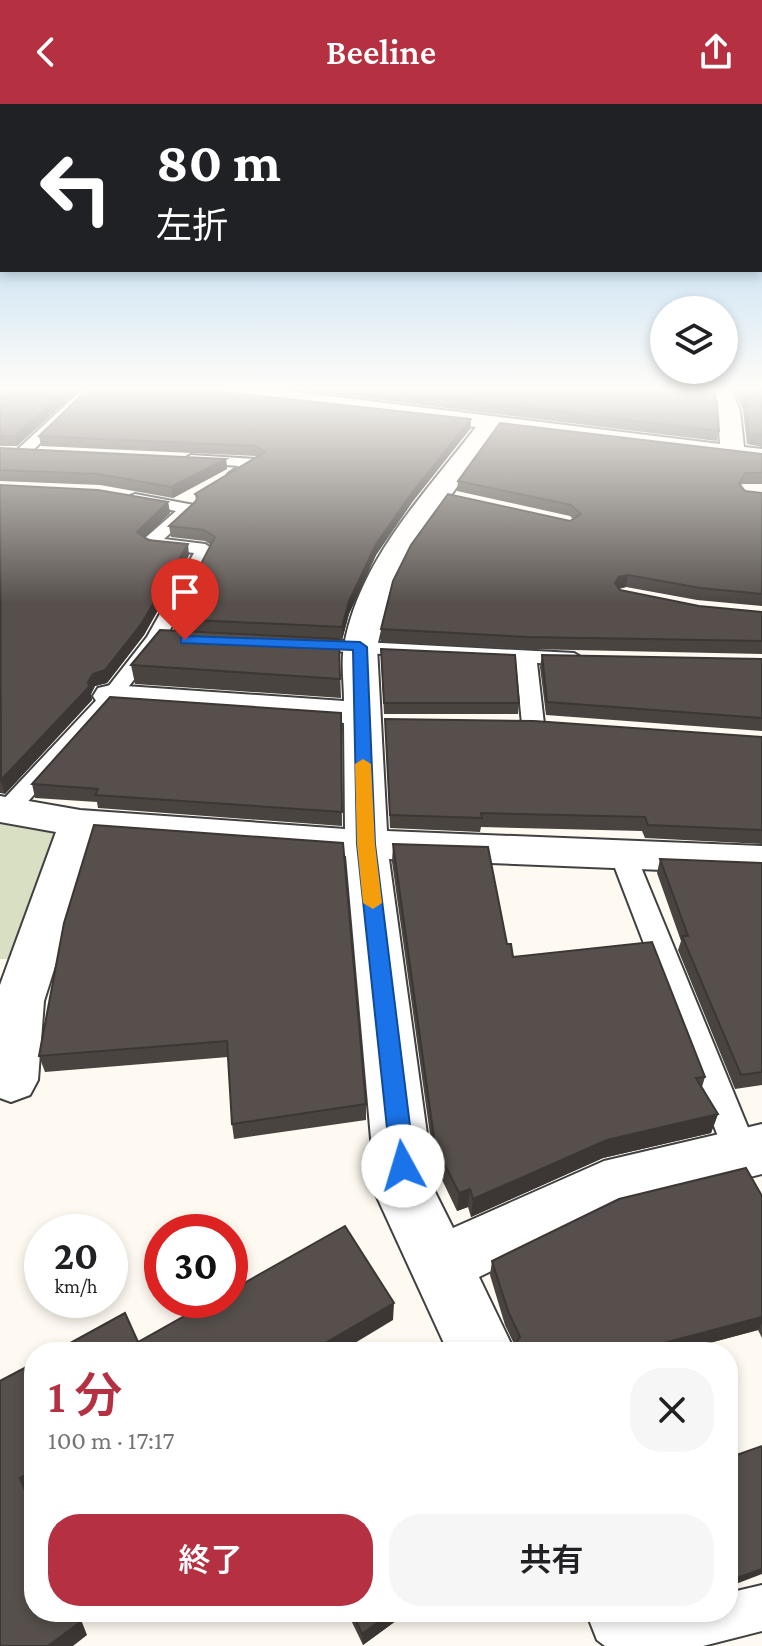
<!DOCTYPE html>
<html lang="ja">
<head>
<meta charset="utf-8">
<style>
  body { margin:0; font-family:"Crimson Pro","Noto Sans JP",serif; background:#f6f6f6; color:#202124; height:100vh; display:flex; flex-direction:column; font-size:30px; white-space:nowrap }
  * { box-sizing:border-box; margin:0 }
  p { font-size:26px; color:#757577 }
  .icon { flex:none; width:44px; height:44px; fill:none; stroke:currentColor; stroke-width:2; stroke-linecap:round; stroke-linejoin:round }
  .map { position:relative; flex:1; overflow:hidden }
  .drawer { position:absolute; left:24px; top:1238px; width:714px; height:280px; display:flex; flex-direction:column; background:#fff; border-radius:32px; box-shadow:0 4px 12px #0003 }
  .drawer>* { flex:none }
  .guide { position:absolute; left:0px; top:0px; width:762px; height:168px; box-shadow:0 4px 12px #0003; background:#202124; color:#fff; overflow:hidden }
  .buttons { position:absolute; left:650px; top:192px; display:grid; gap:16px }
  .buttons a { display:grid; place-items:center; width:88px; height:88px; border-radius:50%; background:#fff; box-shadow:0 4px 12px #0003; font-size:40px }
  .speed { position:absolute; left:24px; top:1110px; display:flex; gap:16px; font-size:40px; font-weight:700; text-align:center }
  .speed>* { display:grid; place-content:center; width:104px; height:104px; border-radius:50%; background:#fff; box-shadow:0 4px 12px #0003; line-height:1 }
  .speed small { font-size:20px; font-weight:400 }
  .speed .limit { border:12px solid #d22; background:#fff; color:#111 }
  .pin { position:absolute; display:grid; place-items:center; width:68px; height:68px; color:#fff; margin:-82px -34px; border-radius:50% 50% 50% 0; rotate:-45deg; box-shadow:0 0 8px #0007 }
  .pin .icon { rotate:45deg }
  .me { position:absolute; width:88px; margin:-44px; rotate:354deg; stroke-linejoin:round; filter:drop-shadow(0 0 6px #0008) }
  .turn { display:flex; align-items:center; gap:28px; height:168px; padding:0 24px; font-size:36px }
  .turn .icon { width:104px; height:104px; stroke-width:2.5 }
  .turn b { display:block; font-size:56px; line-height:68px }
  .round { display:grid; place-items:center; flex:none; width:84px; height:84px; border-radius:32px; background:#f6f6f6 }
  .head { display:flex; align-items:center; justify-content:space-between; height:136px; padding:0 24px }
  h1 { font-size:48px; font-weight:600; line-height:60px; color:#b53041 }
  .cta { display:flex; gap:16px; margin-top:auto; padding:16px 24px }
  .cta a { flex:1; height:92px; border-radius:32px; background:#b53041; color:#fff; font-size:32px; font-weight:600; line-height:92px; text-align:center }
  .cta a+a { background:#f6f6f6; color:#202124 }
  header { display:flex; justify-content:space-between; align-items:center; height:104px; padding:0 24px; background:#b53041; color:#fff; font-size:36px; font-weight:600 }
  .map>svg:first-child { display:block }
  .cemetery { fill:#d8dfc2 }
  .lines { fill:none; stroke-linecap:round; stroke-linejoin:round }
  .lane-casing { stroke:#414141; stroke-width:4 }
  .street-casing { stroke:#414141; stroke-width:4 }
  .lane { fill:#fff; fill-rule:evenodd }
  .street { fill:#fff; fill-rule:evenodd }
  .wall { fill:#4a4440 }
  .shaded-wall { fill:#3c3734 }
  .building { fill:#564f4b; stroke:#3c3734; stroke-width:2 }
  .route { fill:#1a73e8; stroke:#114b97; stroke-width:2 }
  .slow { fill:#f59e0b }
</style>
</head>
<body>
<header><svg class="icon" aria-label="back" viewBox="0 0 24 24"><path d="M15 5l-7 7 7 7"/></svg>Beeline<svg class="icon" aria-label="share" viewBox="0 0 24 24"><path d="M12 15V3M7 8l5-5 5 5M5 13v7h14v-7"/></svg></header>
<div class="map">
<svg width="762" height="1542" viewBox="0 0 762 1542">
  <rect width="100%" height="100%" fill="#fefaf1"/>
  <path class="cemetery" d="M0 715 63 725 15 855H0Z"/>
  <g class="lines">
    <defs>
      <path id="lane" d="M84 284H97L28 351H18V345Z
        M191 351 256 355 263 359 235 374 228 370 239 362 186 358 184 355Z
        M135 390 194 401V407L164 435 205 440 213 445 163 539 118 596 16 711 0 712V699L104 588 147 533 194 449 144 443 142 439 144 435 176 407 130 398V392Z
        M306 535 574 549 584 555 574 561 537 559 544 620 533 627 522 620 516 558 299 545 296 541Z
        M623 743 632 745 636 751 758 1048 753 1058 741 1063 729 1058 724 1048 610 751 614 745Z
        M762 1481V1527L703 1542H638L633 1530 640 1513 653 1508H728V1489Z"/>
      <path id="street" d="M177 284H254L296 288 720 340 718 307 710 284H731L740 307 744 343 762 345V359L498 326 408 451 390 488 377 543 387 727 762 742V770L389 755 435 1088 453 1124 604 1057 762 1020V1070L614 1107 479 1173 515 1248H448L376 1091 346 752 96 733 44 897 38 976 30 991 11 998 0 994V881L56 728 0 718V692L80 706 345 725 344 619 111 603 98 600 93 592 98 584 111 581 344 597C344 579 341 559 344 542 359 456 425 390 476 323L188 290Z
        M586 1508H685L701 1542H605L597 1536Z"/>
    </defs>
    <use href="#lane" class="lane-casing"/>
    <use href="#street" class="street-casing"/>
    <use href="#lane" class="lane"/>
    <use href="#street" class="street"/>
  </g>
  <path class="wall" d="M0 284H81L17 342H0Z
    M283 284H713L719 327 717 337Z
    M734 284H762V343L747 340 743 306Z
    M471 315 470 325 413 397 376 451 349 510 342 536H339L341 594 135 580 131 561 174 527 172 515 211 441 205 437 171 433 169 422 196 396 195 390 257 352 41 342 39 332Z
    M0 344 226 355 227 365 173 394 100 381 0 377Z
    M762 350V380H742L741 382 745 387 762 389V502L697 496 626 483 619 485 620 486 699 502 762 508V550L526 545 381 538V525L573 415 570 412 457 387 458 377Z
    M0 381 168 398 170 409 145 433 189 451 144 531 107 579 95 582 91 590 92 596 5 690 0 689Z
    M542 551 762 555V627L546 611 540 563Z
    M381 555 519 599 518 610H384Z
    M341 609 342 722 98 704 97 698 35 694 32 680Z
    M385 615 762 633V740L645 734 642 727 481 723 480 728 390 724Z
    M393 740 507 840 513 853 705 973 702 983 718 1010 711 1029 603 1054 471 1113 468 1103 457 1107 434 1059 392 758Z
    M660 755 762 759V981L735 985 678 846 681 837 657 769Z
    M64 819 366 1000V1016L234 1035 232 1020 228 953 45 968 39 952Z
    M762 1092V1234L758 1226 676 1248H515L516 1244 505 1221 490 1171 492 1157Z
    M347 1508H408L363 1541Z"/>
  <path class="shaded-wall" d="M69 284H81L17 342 15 332Z
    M471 315 470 325 413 397 376 451 349 510 342 536V523L349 497 376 440 414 386Z
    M226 355 227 365 173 394 171 383Z
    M168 398 170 409 139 439 137 428Z
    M188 440 189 451 144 531 107 579 95 582 91 590 92 596 5 690 1 676 88 578Z
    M628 471 626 483 617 485 615 479 619 473Z
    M718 1010 711 1029 603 1054 471 1113 473 1095 607 1036Z
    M470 1085 468 1103 457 1107 459 1089Z
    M394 1199 393 1216 340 1248H318L317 1244Z
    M762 1213V1219L758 1226 676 1248H630Z
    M34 1366V1387L30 1389 34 1400V1409L20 1374Z
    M762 1465V1470L728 1483V1477Z
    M74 1508H78L87 1531 73 1542H48Z
    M392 1508H408L363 1541 362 1530Z"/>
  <path class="building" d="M0 284H69L15 332H0Z
    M89 284H188L471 315 414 386 376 440 349 497 342 523 172 515 215 433 204 426 169 422 195 398 198 393 195 390 265 348 255 342 39 332Z
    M363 284H713L717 298 719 327Z
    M740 284H762V332L749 330 745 296Z
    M500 319 762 350V369H745L739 380 745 387 762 389V490L700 484 628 471 619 473 615 479 620 486 699 502 762 508V537L527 533 381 525 393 477 411 441 448 390 570 417 581 410 571 401 458 377Z
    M0 344 226 355 171 383 98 370 0 366Z
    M0 381 98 386 168 398 137 428 148 436 188 440 142 519 105 566 93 570 88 578 89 583 1 676Z
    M160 526 339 535 340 575 131 561Z
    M381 545 515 551 519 599H384Z
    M542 551 762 555V614L547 598Z
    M110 593 341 609 342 708 95 691 98 685 32 680Z
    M385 615 534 617 762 633V726L648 721 645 713 481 709 482 714 390 711Z
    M94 721 343 739 366 1000 232 1020 227 937 39 952 64 819Z
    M393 740 488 743 507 840H511L513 853 652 838 705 973 696 974 718 1010 607 1036 473 1095 470 1085 459 1089 435 1041Z
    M660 755 762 759V968L741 971 682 832H688Z
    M746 1064 762 1092V1213L630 1248H521L517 1237 520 1233 508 1207 492 1157 619 1095Z
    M345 1122 394 1199 317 1244 319 1248H54L125 1209 138 1238 213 1196H230V1187Z
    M34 1259V1366L20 1374 34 1409V1508H74L79 1519 48 1542H0V1277Z
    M762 1342V1465L728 1477V1354Z
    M352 1508H392L362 1530Z"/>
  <linearGradient id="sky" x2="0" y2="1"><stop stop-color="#95c6ec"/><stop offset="0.57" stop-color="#fffdf9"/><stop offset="1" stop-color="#fffdf9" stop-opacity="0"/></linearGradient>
  <rect width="762" height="500" fill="url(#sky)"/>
  <path class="route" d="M185 532 360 538 367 543 375 740 415 1062 411 1069 403 1072 394 1069 391 1062 357 740 353 546 181 539V533Z"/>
  <path class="slow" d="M363 655 371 660 375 740 382 799 373 805 363 799 357 740 355 660Z"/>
</svg>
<div class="buttons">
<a><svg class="icon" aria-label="layers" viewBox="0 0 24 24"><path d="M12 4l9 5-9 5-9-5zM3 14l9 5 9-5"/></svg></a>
</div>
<div class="speed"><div>20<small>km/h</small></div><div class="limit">30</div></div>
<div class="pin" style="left:185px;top:536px;background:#d93025"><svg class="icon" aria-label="arrive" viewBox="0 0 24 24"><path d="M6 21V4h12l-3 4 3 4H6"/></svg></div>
<svg class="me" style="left:403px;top:1062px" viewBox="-20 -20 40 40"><circle r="19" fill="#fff"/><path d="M0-13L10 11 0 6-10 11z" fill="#1a73e8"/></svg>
<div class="guide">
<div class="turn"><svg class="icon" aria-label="left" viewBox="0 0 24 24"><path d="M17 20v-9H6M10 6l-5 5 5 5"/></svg><div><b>80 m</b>左折</div></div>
</div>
<section class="drawer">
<div class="head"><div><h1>1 分</h1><p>100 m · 17:17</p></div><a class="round"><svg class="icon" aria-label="close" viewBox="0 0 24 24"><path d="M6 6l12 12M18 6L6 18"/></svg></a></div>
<div class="cta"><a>終了</a><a>共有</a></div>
</section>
</div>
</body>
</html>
